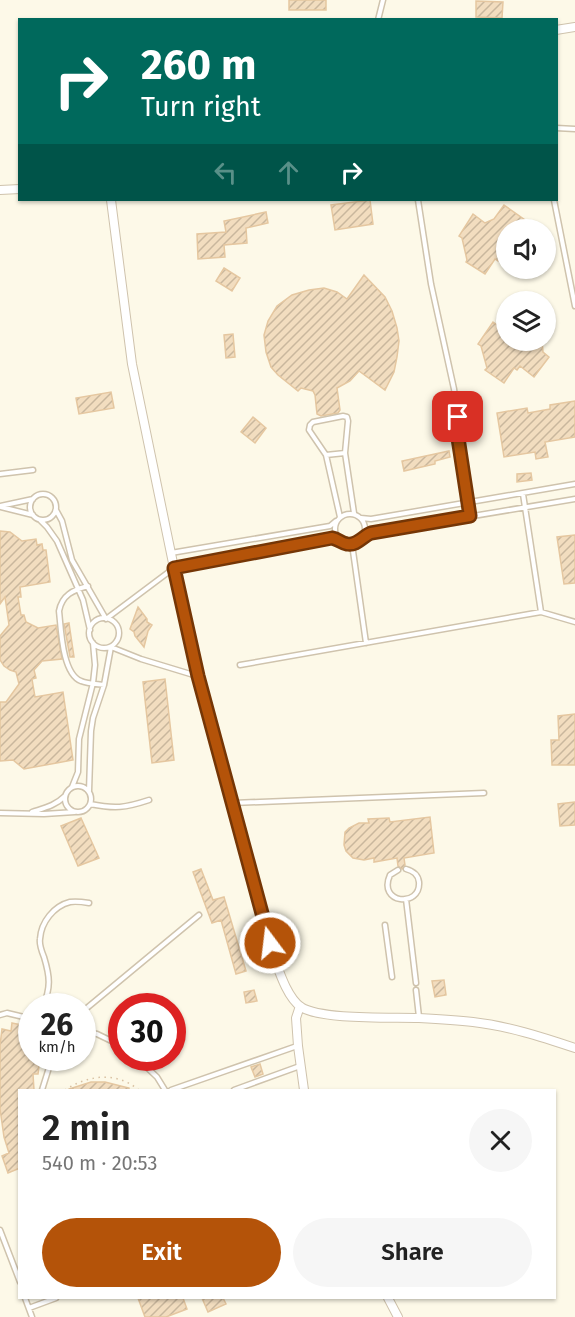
<!DOCTYPE html>
<html lang="en">
<head>
<meta charset="utf-8">
<style>
  body { margin:0; font-family:"Fira Sans",sans-serif; background:#f6f6f6; color:#222; height:100vh; display:flex; flex-direction:column; font-size:22px; white-space:nowrap }
  * { box-sizing:border-box; margin:0 }
  p { font-size:20px; color:#767676 }
  .icon { flex:none; width:33px; height:33px; fill:none; stroke:currentColor; stroke-width:2; stroke-linecap:round; stroke-linejoin:round }
  .map { position:relative; flex:1; overflow:hidden }
  .sheet { position:absolute; left:18px; top:1089px; width:538px; height:210px; display:flex; flex-direction:column; background:#fff; border-radius:0px; box-shadow:0 2px 4px #0004 }
  .sheet>* { flex:none }
  .banner { position:absolute; left:18px; top:18px; width:540px; height:183px; border-radius:0px; box-shadow:0 2px 4px #0004; background:#00695c; color:#fff; overflow:hidden }
  .buttons { position:absolute; left:496px; top:219px; display:grid; gap:12px }
  .buttons a { display:grid; place-items:center; width:60px; height:60px; border-radius:50%; background:#fff; box-shadow:0 2px 4px #0004; font-size:30px }
  .speed { position:absolute; left:18px; top:993px; display:flex; gap:12px; font-size:30px; font-weight:700; text-align:center }
  .speed>* { display:grid; place-content:center; width:78px; height:78px; border-radius:50%; background:#fff; box-shadow:0 2px 4px #0004; line-height:1 }
  .speed small { font-size:15px; font-weight:400 }
  .speed .limit { border:9px solid #d22; background:#fff; color:#111 }
  .pin { position:absolute; display:grid; place-items:center; width:51px; height:51px; color:#fff; margin:-26px; border-radius:12px; box-shadow:0 3px 9px #0006 }
  .me { position:absolute; width:66px; margin:-33px; rotate:345deg; stroke-linejoin:round; filter:drop-shadow(0 0 4px #0008) }
  .turn { display:flex; align-items:center; gap:21px; height:126px; padding:0 24px; font-size:27px }
  .turn .icon { width:78px; height:78px; stroke-width:2.5 }
  .turn b { display:block; font-size:42px; line-height:51px }
  .lanes { display:flex; align-items:center; height:57px; padding:0 24px; background:#0003; justify-content:center; gap:30px; direction:ltr }
  .lanes .off { opacity:.35 }
  .round { display:grid; place-items:center; flex:none; width:63px; height:63px; border-radius:32px; background:#f6f6f6 }
  .overview { display:flex; align-items:center; justify-content:space-between; height:102px; padding:0 24px }
  h1 { font-size:36px; font-weight:600; line-height:45px }
  .cta { display:flex; gap:12px; margin-top:auto; padding:12px 24px }
  .cta a { flex:1; height:69px; border-radius:36px; background:#b45309; color:#fff; font-size:24px; font-weight:600; line-height:69px; text-align:center }
  .cta a+a { background:#f6f6f6; color:#222 }
  .map>svg:first-child { display:block }
  .building { fill:url(#building-hatch); stroke:#e5c7a0; stroke-width:1.5 }
  .lines { fill:none; stroke-linecap:round; stroke-linejoin:round }
  .service-casing { stroke:#cfc3ad; stroke-width:7 }
  .minor-casing { stroke:#cfc3ad; stroke-width:10 }
  .path { stroke:#d8c1a2; stroke-width:1.5; stroke-dasharray:1.5 4.5; stroke-linecap:butt }
  .service { stroke:#fff; stroke-width:4 }
  .minor { stroke:#fff; stroke-width:8 }
  .route-casing { stroke:#753606; stroke-width:15 }
  .route { stroke:#b45309; stroke-width:10 }
</style>
</head>
<body>
<div class="map">
<svg width="575" height="1317" viewBox="0 0 575 1317">
  <defs>
    <pattern id="building-hatch" width="6" height="6" patternUnits="userSpaceOnUse" patternTransform="scale(1.5)"><rect width="6" height="6" fill="#f2ddbf"/><path d="M-1 1l2-2M0 6l6-6M5 7l2-2" fill="none" stroke="#c9b79d"/></pattern>
  </defs>
  <rect width="100%" height="100%" fill="#fdf9e8"/>
  <path class="building" d="M289 0H326V10H289Z
    M476 1 503 2 502 18 476 17Z
    M370 200 373 224 335 230 331 205Z
    M504 205 525 220 522 224V230H507V263L500 258 498 261 495 259 485 274 466 262 467 260 462 238 459 236 473 214 485 223 494 219Z
    M266 212 268 223 246 228 247 243 224 245 225 257 198 259 197 234 226 232 224 221Z
    M224 268 240 278 232 291 216 281Z
    M364 275 385 297 392 311 397 328 399 341 397 357 394 372 385 390 359 371 350 381 337 388 340 410 338 413 321 416 317 414 315 395 313 391 301 388 298 391 278 375 271 367 266 352 264 335 268 321 277 306 292 295 309 290 324 288 337 292 347 299Z
    M493 322 507 332V340H542L543 352 549 357 534 377 520 366 517 370 514 368 504 383 485 370 487 368 481 346 478 344Z
    M233 334 235 357 226 358 224 335Z
    M111 392 114 408 79 414 76 398Z
    M575 401V437L545 442 548 457 536 459 535 452 504 457 497 413 527 408 528 413 550 409V405Z
    M253 417 266 428 255 443 241 432Z
    M449 451 450 457 435 461V464L404 471 402 461Z
    M531 473 532 480 517 482V474Z
    M0 531 10 532 22 541 36 539 37 545 42 544 43 550H46L50 582 20 587 21 597H18L21 615H24L26 622 38 628 56 625 62 659 42 661 34 670 36 678 32 679 35 697 63 692 73 760 24 769 13 760 0 761V702H6L19 684 16 672 10 670 4 666 0 660V636L9 625 5 597 0 604Z
    M575 535V583L564 584 557 537Z
    M138 607 147 619V622L152 625 148 631 144 647 135 636 134 632 130 629Z
    M69 623 74 657H70L64 624Z
    M165 679 174 760 152 763 143 682Z
    M575 714V765H552L551 740H559L558 716Z
    M575 802V825L560 826 558 804Z
    M430 817 434 853 404 858 405 865 402 869 398 866 397 858 374 862V858L364 860 353 858 346 851 344 845 345 832 349 828 359 823H369L368 819 389 818 390 822Z
    M81 818 99 858 78 866 61 826Z
    M201 869 213 900 224 897 246 971 236 974 221 920 212 923 193 872Z
    M444 980 446 995 435 997 432 981Z
    M254 990 257 1001 246 1003 244 992Z
    M12 1023 32 1027V1058H40L38 1074H33L34 1090H20V1168L8 1173 2 1156 9 1153 4 1137 0 1109V1045L2 1029 11 1031Z
    M260 1064 263 1074 255 1077 251 1067Z
    M91 1082H105L129 1088V1090H69V1089Z
    M138 1298H183L187 1309 166 1317H145Z
    M202 1298H223L226 1304 208 1312Z"/>
  <g class="lines">
    <defs>
      <path id="service" d="M378 20 383 0
        M556 128 575 129
        M418 200 431 284 454 389 458 417V438L470 516
        M554 200 575 306
        M326 455 345 453
        M0 474 33 470
        M523 494 541 612
        M30 507a13 13 0 1 1 26 0a13 13 0 1 1-26 0Z
        M0 506 33 499
        M1 507 33 515
        M56 510 62 521 72 560 106 619 174 568 332 539H339
        M335 529a15 15 0 1 1 30 0a15 15 0 1 1-30 0Z
        M340 517 326 455 309 430 310 425 313 422 343 416 347 417 348 421 345 453 354 513
        M361 518 371 519 575 484
        M40 520 47 527 57 541 83 600 90 630
        M363 536 371 533 575 499
        M352 544 366 643
        M171 553 330 526 336 521
        M88 586C73 590 62 595 59 611 61 628 62 674 81 681 88 684 97 684 104 685
        M89 633a15 15 0 1 1 30 0a15 15 0 1 1-30 0Z
        M240 665 541 612 575 622
        M65 799a13 13 0 1 1 26 0a13 13 0 1 1-26 0Z
        M72 787 78 772 79 739 93 683 95 665 93 643
        M89 791 91 731 93 718 104 685 111 647 141 659 197 676
        M233 803 484 793
        M90 804C115 809 125 808 149 800
        M32 812C44 808 55 806 65 796
        M0 813 44 814 75 812
        M398 870 390 875C377 904 421 908 419 882 418 874 413 871 406 869
        M406 899 416 983
        M385 925 392 977
        M416 990 419 1017
        M43 1006C51 987 50 977 44 957 42 952 39 945 40 939 41 922 54 906 70 902 76 901 83 902 89 903
        M82 1012 199 915
        M0 1015 7 1013 32 1019
        M82 1031 97 1034 122 1046
        M137 1058 157 1077 165 1090
        M42 1090 52 1058
        M171 1090 297 1046
        M234 1090 300 1066
        M0 1230 20 1282
        M25 1298 32 1317
        M29 1308 56 1298"/>
      <path id="minor" d="M556 30 575 27
        M0 190 20 189
        M111 200 132 364 174 568 198 676 275 960C280 974 288 998 301 1007 321 1020 392 1017 419 1018 437 1019 455 1020 473 1022 508 1026 542 1037 575 1048
        M300 1006 296 1018 298 1046 304 1090
        M388 1298 398 1317"/>
    </defs>
    <use href="#service" class="service-casing"/>
    <use href="#minor" class="minor-casing"/>
    <path class="path" d="M65 1090C88 1075 116 1071 139 1090"/>
    <use href="#service" class="service"/>
    <use href="#minor" class="minor"/>
  </g>
  <g class="lines">
    <defs>
      <path id="route" d="M270 943 198 676 174 568 332 538C338 539 341 543 347 544 357 546 363 536 371 533L470 516 458 438V417"/>
    </defs>
    <use href="#route" class="route-casing"/>
    <use href="#route" class="route"/>
  </g>
</svg>
<div class="buttons">
<a><svg class="icon" aria-label="sound" viewBox="0 0 24 24"><path d="M4 9h4l5-4v14l-5-4H4zM17 9q2 3 0 6"/></svg></a>
<a><svg class="icon" aria-label="layers" viewBox="0 0 24 24"><path d="M12 4l9 5-9 5-9-5zM3 14l9 5 9-5"/></svg></a>
</div>
<div class="speed"><div>26<small>km/h</small></div><div class="limit">30</div></div>
<div class="pin" style="left:458px;top:417px;background:#d93025"><svg class="icon" aria-label="arrive" viewBox="0 0 24 24"><path d="M6 21V4h12l-3 4 3 4H6"/></svg></div>
<svg class="me" style="left:270px;top:943px" viewBox="-20 -20 40 40"><circle r="17" fill="#b45309" stroke="#fff" stroke-width="3"/><path d="M0-11L8 9 0 5-8 9z" fill="#fff"/></svg>
<div class="banner">
<div class="turn"><svg class="icon" aria-label="right" viewBox="0 0 24 24"><path d="M7 20v-9h11M14 6l5 5-5 5"/></svg><div><b>260 m</b>Turn right</div></div>
<div class="lanes"><svg class="icon off" aria-label="left" viewBox="0 0 24 24"><path d="M17 20v-9H6M10 6l-5 5 5 5"/></svg><svg class="icon off" aria-label="ahead" viewBox="0 0 24 24"><path d="M12 20V5M6 11l6-6 6 6"/></svg><svg class="icon" aria-label="right" viewBox="0 0 24 24"><path d="M7 20v-9h11M14 6l5 5-5 5"/></svg></div>
</div>
<section class="sheet">
<div class="overview"><div><h1>2 min</h1><p>540 m · 20:53</p></div><a class="round"><svg class="icon" aria-label="close" viewBox="0 0 24 24"><path d="M6 6l12 12M18 6L6 18"/></svg></a></div>
<div class="cta"><a>Exit</a><a>Share</a></div>
</section>
</div>
</body>
</html>
